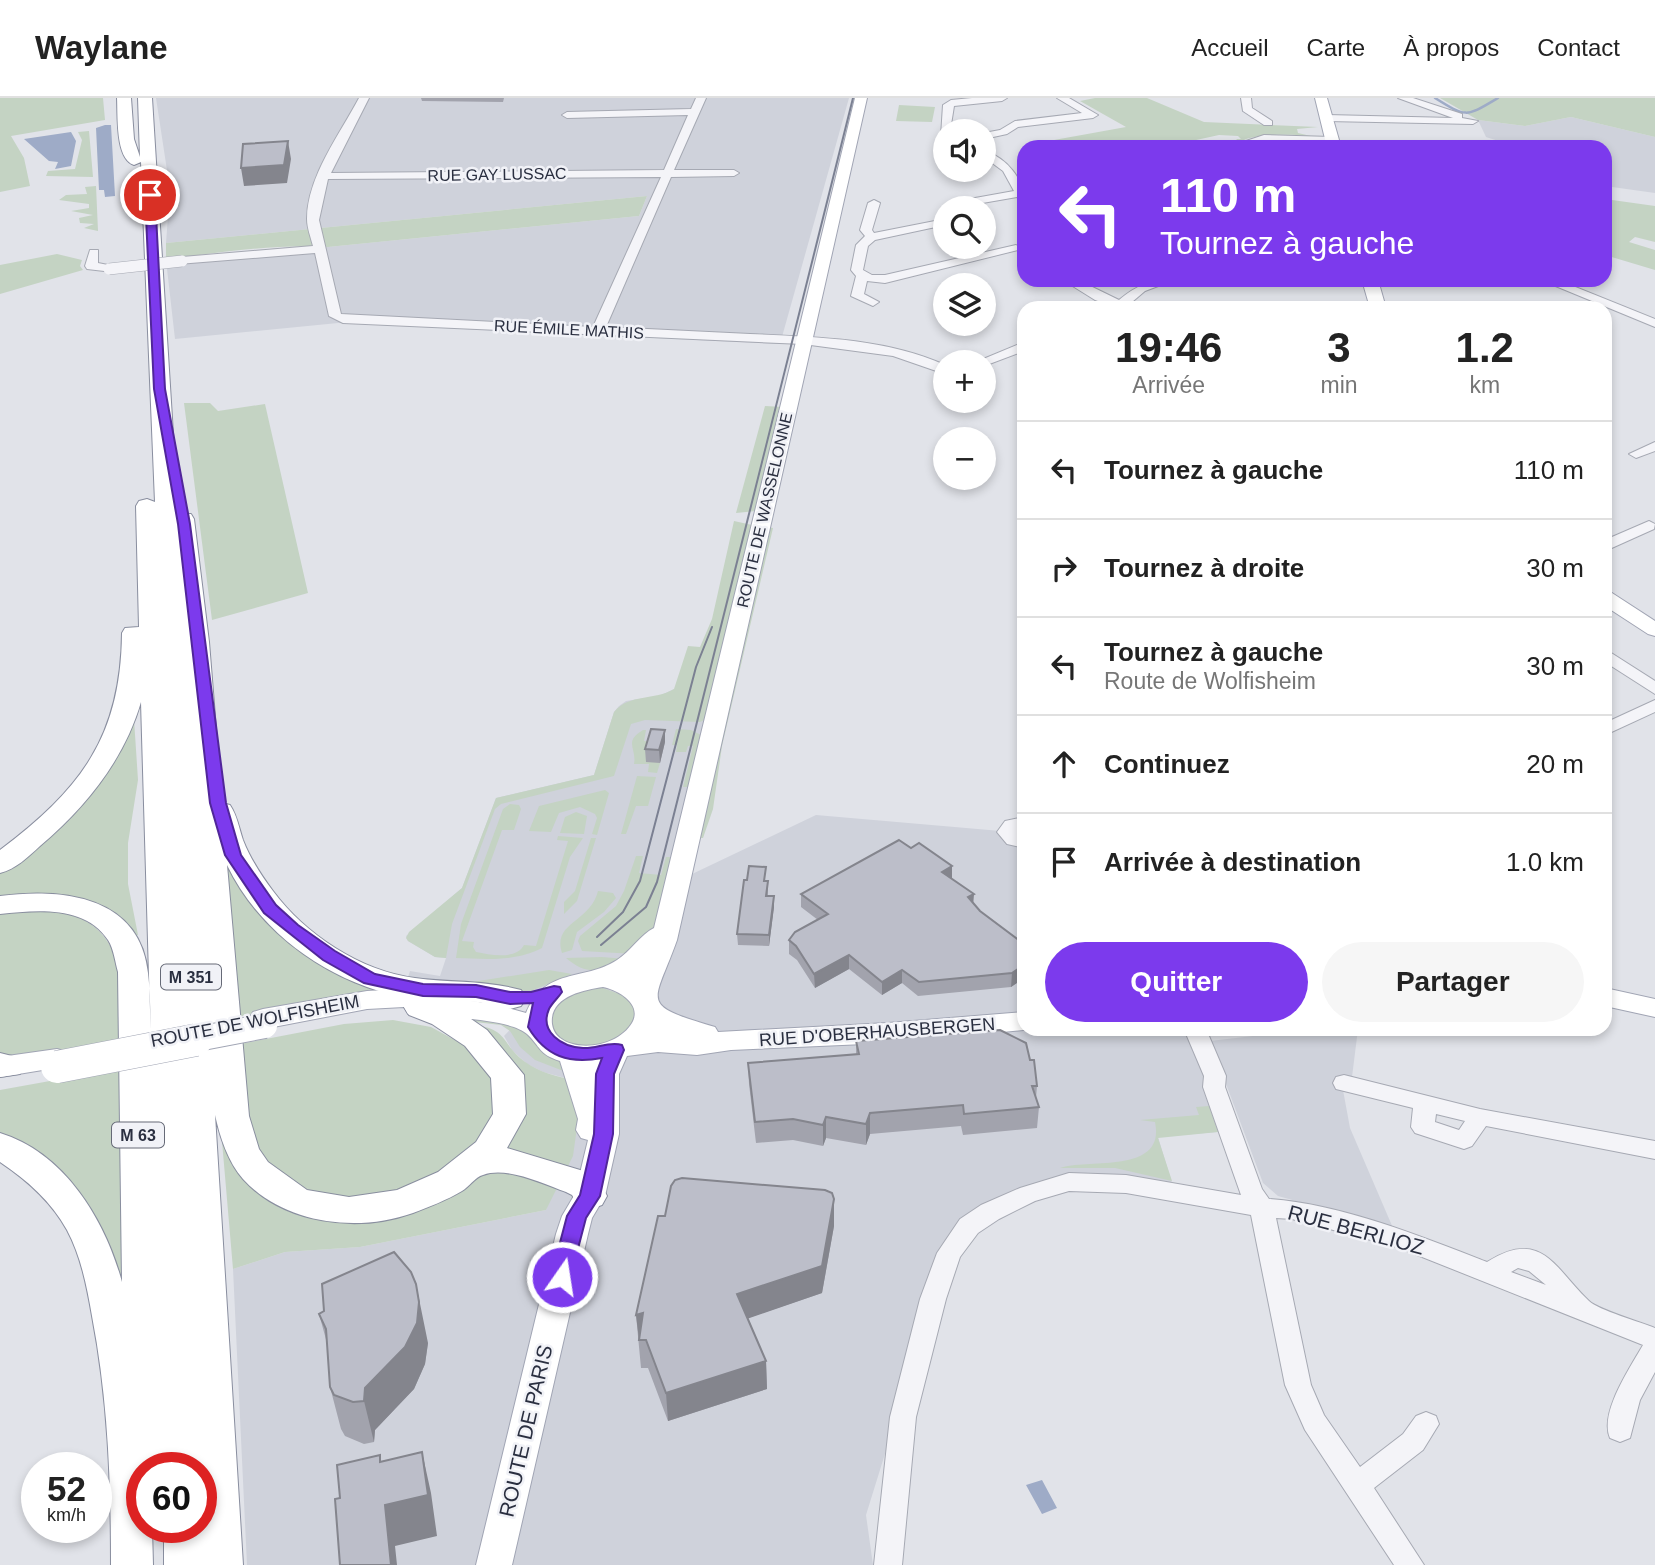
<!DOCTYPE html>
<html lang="fr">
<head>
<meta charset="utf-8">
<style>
  body { margin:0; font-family:Helvetica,sans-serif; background:#f6f6f6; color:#222; height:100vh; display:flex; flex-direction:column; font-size:26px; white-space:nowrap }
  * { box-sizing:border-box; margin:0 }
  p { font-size:23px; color:#767676 }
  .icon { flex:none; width:38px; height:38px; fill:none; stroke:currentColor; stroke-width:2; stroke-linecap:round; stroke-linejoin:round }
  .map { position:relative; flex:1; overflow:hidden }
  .details { position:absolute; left:1017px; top:203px; width:595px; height:735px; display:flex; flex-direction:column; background:#fff; border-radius:21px; box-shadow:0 4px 10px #0003 }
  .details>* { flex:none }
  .banner { position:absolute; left:1017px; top:42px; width:595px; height:147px; border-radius:21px; box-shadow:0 4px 10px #0003; background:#7c3aed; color:#fff; overflow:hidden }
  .controls { position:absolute; left:933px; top:21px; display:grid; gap:14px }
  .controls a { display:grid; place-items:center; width:63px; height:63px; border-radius:50%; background:#fff; box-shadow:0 4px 10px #0003; font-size:35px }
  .speed { position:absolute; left:21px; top:1354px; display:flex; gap:14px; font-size:35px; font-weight:700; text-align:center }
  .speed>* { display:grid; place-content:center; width:91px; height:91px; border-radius:50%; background:#fff; box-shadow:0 4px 10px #0003; line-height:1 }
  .speed small { font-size:18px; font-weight:400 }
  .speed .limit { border:10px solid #d22; background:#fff; color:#111 }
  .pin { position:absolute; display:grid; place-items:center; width:60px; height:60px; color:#fff; margin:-30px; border:4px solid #fff; border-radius:50%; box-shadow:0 2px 7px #0007 }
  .me { position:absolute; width:77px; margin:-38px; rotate:13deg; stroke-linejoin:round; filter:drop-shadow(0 0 5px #0008) }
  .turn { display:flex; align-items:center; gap:24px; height:147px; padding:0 28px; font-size:32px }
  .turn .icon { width:91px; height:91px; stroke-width:2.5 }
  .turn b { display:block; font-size:49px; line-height:60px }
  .eta { display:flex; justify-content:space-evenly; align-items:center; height:119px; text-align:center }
  .eta b { font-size:42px; font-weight:800; line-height:49px }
  .button { display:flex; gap:14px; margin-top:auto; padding:14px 28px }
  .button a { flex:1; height:80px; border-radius:42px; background:#7c3aed; color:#fff; font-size:28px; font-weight:800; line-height:80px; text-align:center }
  .button a+a { background:#f6f6f6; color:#222 }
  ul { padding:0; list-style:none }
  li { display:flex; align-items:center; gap:21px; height:98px; padding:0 28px; border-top:2px solid #e0e0e0 }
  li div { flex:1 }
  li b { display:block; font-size:26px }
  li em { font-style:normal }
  header { display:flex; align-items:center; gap:42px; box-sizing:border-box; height:98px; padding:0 35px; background:#fff; border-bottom:2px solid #e0e0e0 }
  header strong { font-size:33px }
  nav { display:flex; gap:38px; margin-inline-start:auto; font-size:24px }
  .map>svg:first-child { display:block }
  .built { fill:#cfd2db }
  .green { fill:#c4d3c3 }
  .water { fill:#9eabc7 }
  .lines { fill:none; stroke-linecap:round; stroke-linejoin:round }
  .stream { stroke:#9eabc7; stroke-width:2.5 }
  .minor-casing { stroke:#a6a9b3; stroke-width:2 }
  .major-casing { stroke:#a1a5b4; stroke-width:2 }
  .highway-casing { stroke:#898e9f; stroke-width:2 }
  .minor { fill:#f4f4f8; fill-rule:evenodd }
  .major { fill:#fff; fill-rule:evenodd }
  .highway { fill:#fff; fill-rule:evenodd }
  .tram { stroke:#7b8092; stroke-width:2 }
  .minor-bridge-casing { stroke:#a6a9b3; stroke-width:12; stroke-linecap:butt }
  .major-bridge-far1-casing { stroke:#a1a5b4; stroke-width:26; stroke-linecap:butt }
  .major-bridge-casing { stroke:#a1a5b4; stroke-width:33; stroke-linecap:butt }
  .minor-bridge { stroke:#f4f4f8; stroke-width:11 }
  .major-bridge-far1 { stroke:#fff; stroke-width:24 }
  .major-bridge { stroke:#fff; stroke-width:32 }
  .wall { fill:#a2a3ad }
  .shaded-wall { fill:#84858d }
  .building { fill:#bcbec9; stroke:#84858d; stroke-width:2 }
  .route { fill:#7c3aed; stroke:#51269a; stroke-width:2 }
  .labels { text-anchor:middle; stroke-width:5; stroke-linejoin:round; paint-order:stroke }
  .far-street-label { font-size:16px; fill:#2a2f40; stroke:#f1f2f7 }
  .shield { fill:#f1f2f7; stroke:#666a77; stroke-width:2 }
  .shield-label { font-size:16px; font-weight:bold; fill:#2a2f40 }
  .street-label { font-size:18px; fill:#2a2f40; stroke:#f1f2f7 }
  .near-street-label { font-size:21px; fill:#2a2f40; stroke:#f1f2f7 }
</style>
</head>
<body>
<header>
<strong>Waylane</strong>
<nav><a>Accueil</a><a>Carte</a><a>À propos</a><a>Contact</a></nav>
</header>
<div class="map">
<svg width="1655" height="1467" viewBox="0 0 1655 1467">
  <rect width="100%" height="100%" fill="#e1e3e9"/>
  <path class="built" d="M156 0H849L780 246 338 225 175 241 166 162 202 157 305 148 328 149 639 118 647 98 166 145 170 92Z
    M1571 19 1655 39V95L1605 88V49L1514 48 1486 39 1478 22 1525 28Z
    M674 591 729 593 690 777 816 717 1024 735V931H1195L1229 1033 1158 1039 1175 1095 1069 1084 969 1128 933 1201 866 1417 873 1467H247L233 1171 285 1154 360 1149 546 1112 569 981 543 974 527 966 512 952 504 938 525 916 528 907 526 895 510 890 407 882 410 873 440 878 446 860 435 859 408 843 406 838 462 790 496 700 594 677 614 614 619 608 626 603 659 598Z
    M1285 931H1358L1352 979 1343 992 1350 1030 1393 1130 1278 1098 1263 1085 1210 943 1286 934Z"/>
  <path class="green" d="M0 0H103L105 22 11 38 24 60 30 88 0 94Z
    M1095 0H1147L1204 24 1318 29 1297 31 1298 35 1315 39C1298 36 1256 35 1242 43L1244 48 1236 41H1241L1238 38 1219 37 1187 44 1219 46 1222 49H1093L1101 46 1098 43 1074 49H1036L1035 47 1043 44 1126 29 1080 3Z
    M1440 0H1655V39L1571 19 1525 28 1478 22Z
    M899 7 935 9 932 24 896 23Z
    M89 33 93 79 46 78 48 73 75 71 82 42 78 34Z
    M96 88 98 133 84 130 94 126 80 125 79 120 93 117 71 113 89 110V106L59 102 66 97 87 96 85 89Z
    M647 98 639 118 328 149C275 146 219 154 166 162V145Z
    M1605 101 1655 108V144L1635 139 1629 144 1655 152V172L1605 157Z
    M57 156 82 162 80 168 83 172 0 196V167Z
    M184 305H210L218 313 265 306 308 495 212 522Z
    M765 308 784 309 756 413 736 415Z
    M734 423 752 427 707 621 700 624 645 622 631 626 614 678 501 706 495 711 452 826 446 860 435 859 408 843 406 840 409 834 462 790 496 700 594 677 614 614C630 595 654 603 674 591L688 548 700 549 712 521Z
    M767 429 773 430 722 648 713 711 703 740H694Z
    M134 621 138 682 128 745V786L138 837 132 839 118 821 0 802V770Z
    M676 631 691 632 701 637 691 689H683L693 648H688L686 654H676L677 647H672Z
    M643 632H646L644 643 651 644 660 665 657 675 648 674 649 666H634C637 650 623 644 643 632Z
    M637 678 656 679 648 708H636L626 736H621Z
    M605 692 609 695 597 737 592 736 597 720 595 716 580 709 559 715 551 734 529 733 539 708Z
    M510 706 519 707 521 711 514 732H502L462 843 474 844 473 849 476 854C491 857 516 862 524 847L536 848 568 743 557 742 558 738 583 740 570 759 542 850C515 864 485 861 456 860L461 826 503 711Z
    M576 714 587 718 584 736 560 735 565 719Z
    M591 740H596L577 803 564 816V804L575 793Z
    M636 758H643L639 775 661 777 666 759H675L659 824 635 856 582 853 578 843 580 838 616 808 624 793Z
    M224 759C237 783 249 806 270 826L424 893 347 899 237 919Z
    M598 793 613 795 616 800 604 814 577 834 572 852 562 855C552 824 590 825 598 793Z
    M45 811C57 814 72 815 82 821 128 844 120 896 124 941L56 956 0 960V814Z
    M602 859 626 861C603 873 588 879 566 860Z
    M549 872 572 876 526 895 510 890 466 885Z
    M600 889 628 899C630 903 635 909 636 914 641 946 564 962 552 932 550 927 551 920 550 915L568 895Z
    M452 914 524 930 537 948 565 965 566 974 535 962 520 949 510 933 501 927 475 924Z
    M393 922 431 929 462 946 487 969 494 986 493 1020 484 1040 415 1091 343 1102 297 1089 266 1062 252 1039 245 1013 240 946 344 926Z
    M482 928C506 934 503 944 519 959 533 972 551 977 569 981L579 1015 573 1058 546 1112 360 1149 285 1154 233 1171 220 1020 241 1073 363 1120 515 1027 477 929Z
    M122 970 126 1210 105 1162 0 1037V992Z
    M1209 1008 1218 1034 1158 1040 1172 1083 1115 1070H1060C1088 1060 1166 1077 1155 1024L1140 1022 1199 1017 1196 1009Z"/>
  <path class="water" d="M105 27H111L115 98 105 99 104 92H99L96 30Z
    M71 34 76 43 71 68 55 71 58 64 49 63 24 41Z
    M1042 1382 1057 1410 1042 1416 1026 1387Z"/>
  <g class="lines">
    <path class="stream" d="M1435 0C1467 20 1466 19 1498 0"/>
    <defs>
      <path id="minor" d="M359 0H369L331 75 664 72 688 17 567 20 562 17 567 14 691 11 696 0H706L674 72H734L739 75 734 78 671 79 606 229C654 231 702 234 750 236 815 239 885 240 945 267V276L893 258 803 246 343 225 329 218 315 155 178 166 176 163 182 159 313 148C311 140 307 130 307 121 307 79 340 36 359 0ZM661 79 593 229 341 216 319 122 328 81Z
        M972 0H1007L1002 3 954 8 950 33H945V39L941 38 943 7 951 2Z
        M1057 0H1069L1098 17 1093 20 1018 29 1007 36 984 41V35L1000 32 1015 23 1082 15Z
        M1241 0H1251L1252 10 1272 23V27H1264L1243 13Z
        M1398 0H1413L1462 16V20L1478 23 1473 26 1327 23 1322 20 1327 17 1453 20Z
        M1264 37 1332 39 1337 42 1332 45 1264 43 1255 45 1257 49H1247L1243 44Z
        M984 52C1007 61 1024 80 1024 104L1017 99 971 107 966 110H954L964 102 1014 93 1003 73 984 59Z
        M874 102 880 105 872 132 874 135 945 121V127L875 142 868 148 863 172 872 177H885L1016 147 1022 151 885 185 867 183 864 196 879 204 873 208 851 198 856 178 851 172 856 147 865 138 860 132 868 105Z
        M90 152H98V165L113 168V174L87 171 85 168Z
        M1063 182H1078L1119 202C1137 187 1150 182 1174 182L1145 193 1125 210H1111L1112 208 1095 202Z
        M1541 182H1558L1655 221V229Z
        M1024 244V253L984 268V264H976Z
        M1655 344V353L1636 360 1629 356Z
        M1649 423 1655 426 1654 431 1605 453V442Z
        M1605 551 1655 583V596L1605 564Z
        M1655 602V614L1605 637V625Z
        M1024 719V731L1017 734 1024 738V750L1007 746 997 734 1005 723Z
        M1184 931H1206L1226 978 1225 989 1262 1091 1269 1101C1341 1106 1420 1138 1487 1164 1542 1129 1555 1171 1589 1203 1598 1212 1641 1224 1655 1230V1274L1640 1302 1630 1340 1620 1344 1610 1340C1599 1315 1630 1270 1643 1247L1397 1149 1292 1121 1276 1120 1311 1287 1324 1317 1360 1369 1403 1336 1416 1318 1426 1314 1436 1318 1439 1326 1423 1352 1374 1390 1424 1467H1394L1305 1332 1285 1287 1251 1117 1126 1095 1069 1093 1035 1103 999 1121 978 1135 960 1159 946 1201 916 1319 902 1467H874L890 1319 920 1201 937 1155 960 1121 981 1107 1020 1090 1069 1075 1126 1077 1241 1097 1203 989 1204 978ZM1518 1170 1529 1173 1546 1187 1511 1174Z
        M1344 977 1480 1011 1655 1043V1061L1486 1028 1472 1048 1464 1051 1415 1035 1411 1029 1413 1010 1336 991 1333 985 1336 979ZM1436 1016 1465 1023 1459 1032 1435 1024Z"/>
      <path id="major" d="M855 0H867L677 842C654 907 637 906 715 929L718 934 888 925 1024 914V931H1033L888 945 731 952 697 957 658 954 627 958 619 976V1036L605 1098 592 1120 588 1136 512 1467H476L556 1136 562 1118 575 1096 588 1042 581 1040 576 1032 578 1021 560 963C538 956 541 949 527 936 509 920 442 919 418 918L408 916 404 909 367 911 263 931 253 928 249 921 253 914 263 911 367 893 435 889 445 891 447 900 494 906 526 915C546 868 583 884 617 862 630 854 641 836 654 830ZM603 889C618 892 643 906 632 925 619 947 580 955 560 940 555 936 553 932 552 926 549 899 583 892 603 889Z
        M1315 0H1327L1341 49H1327Z
        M1362 182H1378L1386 210H1370Z
        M1605 493 1612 495 1655 523V538L1648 536 1605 508Z
        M1605 890 1655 901V919L1605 908Z
        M57 951 67 954 71 961 67 968 0 979V959Z"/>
      <path id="highway" d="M117 0H131L134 41 140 59 138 0H152L178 416H191L194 421 209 544 222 705 230 707C237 717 239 730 243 742 250 760 261 777 273 793 305 836 360 873 415 880 452 885 484 882 521 892L526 900 521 908 510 911 478 904 435 903 461 914 487 932 524 977 526 1016 507 1050 590 1075 598 1080 607 1098 602 1107 590 1111 578 1107 572 1097 566 1094C543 1086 507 1068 483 1077 475 1079 469 1089 462 1093 447 1102 429 1109 413 1115 357 1135 284 1126 243 1081 228 1064 220 1039 215 1017L243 1467H164V1430H201V1370H142V1430H152L153 1467H111C111 1383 108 1301 92 1218 87 1189 81 1158 67 1132 51 1103 27 1082 0 1064V1035C65 1055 105 1122 122 1184L118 874C115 864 114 851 108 842 85 807 36 812 0 816V798C63 790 140 798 148 875 151 899 150 923 151 946L141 604C124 662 86 709 40 748 28 759 16 771 0 775V752C81 691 121 639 122 535L125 530 139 529 136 408 139 403 147 401 155 404 141 64 134 67C115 61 118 17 117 0ZM227 767C262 839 334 887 411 901L404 909 409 917 432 926 465 948 491 980 493 1016 476 1044 438 1074 397 1092 349 1099 307 1092 268 1064 259 1051 249 1018Z
        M0 955 20 960 25 968 20 976 0 979Z"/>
    </defs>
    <use href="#minor" class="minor-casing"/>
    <use href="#major" class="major-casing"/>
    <use href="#highway" class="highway-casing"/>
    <use href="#minor" class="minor"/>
    <use href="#major" class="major"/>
    <use href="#highway" class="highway"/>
    <path class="tram" d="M597 839 623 814 640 783 696 569 712 529
      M601 847 646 809 657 784 853 0"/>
    <defs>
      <path id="minor-bridge" d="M109 171 182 163"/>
      <path id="major-bridge-far1" d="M187 943 265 928"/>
      <path id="major-bridge" d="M57 969 196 942"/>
    </defs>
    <use href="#minor-bridge" class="minor-bridge-casing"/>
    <use href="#major-bridge-far1" class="major-bridge-far1-casing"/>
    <use href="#major-bridge" class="major-bridge-casing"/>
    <use href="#minor-bridge" class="minor-bridge"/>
    <use href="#major-bridge-far1" class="major-bridge-far1"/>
    <use href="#major-bridge" class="major-bridge"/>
  </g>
  <path class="wall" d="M421 0H504L503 4 422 3Z
    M665 644 660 665 646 664 645 651Z
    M911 750 952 768V781L980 813 1024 846V880L1011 889 918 898 902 885 882 897 849 871 815 890 797 862 789 856V842L818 822 801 809V796Z
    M766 783H768V798L774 809 769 848 738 847 737 836Z
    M856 943 1037 988 1036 1000 1039 1009 1037 1030 963 1037 961 1028 870 1036 866 1047 826 1040 823 1048 793 1042 756 1045 749 986 748 965 856 957Z
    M834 1101V1128L822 1195 748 1220 766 1263 767 1291 668 1323 648 1270H641L636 1217 665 1118Z
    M319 1216 428 1245 425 1266 414 1291 375 1332 374 1344 364 1346 345 1338 341 1331 330 1289 327 1245Z"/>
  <path class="shaded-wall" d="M288 43 291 61 287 85 244 88 241 70Z
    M665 632V644L660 665 659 652Z
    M952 768V781L942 774Z
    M974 796 973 809 968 799Z
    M774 798V809L769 848V837Z
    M849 857V871L815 890 814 876Z
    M1024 867V880L1011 889 1012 875Z
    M902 872V885L882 897V884Z
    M870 1015V1036L866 1047V1026Z
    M826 1019V1040L823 1048V1027Z
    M834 1101V1128L822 1195 738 1224 737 1196Z
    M416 1186 428 1245 425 1266 414 1291 375 1332 374 1344 364 1303 365 1290Z
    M643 1215 639 1242 636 1217Z
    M766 1263 767 1291 668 1323 666 1295Z
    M422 1354 431 1395 437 1438 395 1448 397 1467H391L385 1407Z"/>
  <path class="building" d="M288 43 284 67 241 70 243 46Z
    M651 631 665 632 659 652 645 651Z
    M899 742 911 750 919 745 952 768 942 774 974 796 968 799 980 813 1024 846V853L1020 855 1024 858V867L1012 875 919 884 902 872 882 884 849 857 814 876 796 848 789 842 795 834 828 816 801 796Z
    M749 768 766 769 764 783H768L766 798H774L769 837 737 836 744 782H747Z
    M1000 932 1026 945 1030 962H1034L1037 988H1032L1039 1009 964 1016 963 1007 870 1015 866 1026 826 1019 823 1027 793 1021 755 1024 748 965 859 956 856 943Z
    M682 1080 825 1092 832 1095 834 1101 822 1168 737 1196 766 1263 666 1295 646 1242H639L643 1215 636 1217 658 1118H665L671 1088 675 1082Z
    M394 1154 411 1174 416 1186 419 1204 417 1225 405 1249 365 1290 364 1303 353 1304 334 1297 330 1289 326 1231 319 1216 324 1213 322 1186Z
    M422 1354 428 1397 385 1407 391 1467H340L335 1401 340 1400 337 1367 380 1357V1364Z"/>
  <path class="route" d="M150 94 155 97 165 291 190 426 226 705 241 757 276 807 298 827 335 853 375 876 423 886 476 887 510 894H531L554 888 560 889 562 894C558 900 552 905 549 911 539 934 562 949 583 950 596 951 609 943 622 947L624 952 614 976 613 1036 600 1098 586 1120 569 1185 562 1188 554 1185 551 1179 567 1118 580 1097 594 1036 596 976 602 960C569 966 546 959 528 929L533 905 510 906 476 899 423 898 364 885 323 862 264 815 225 757 210 705 178 426 154 291 145 97Z"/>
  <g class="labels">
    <g class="far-street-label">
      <text transform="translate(497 76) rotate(-1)" y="6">RUE GAY LUSSAC</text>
      <text transform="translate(569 231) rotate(3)" y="6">RUE ÉMILE MATHIS</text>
      <text transform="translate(764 412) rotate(-77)" y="6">ROUTE DE WASSELONNE</text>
    </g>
    <g class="shield">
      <rect x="161" y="866.5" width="60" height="25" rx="5"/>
      <rect x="112" y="1024.5" width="52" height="25" rx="5"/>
    </g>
    <g class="shield-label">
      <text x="191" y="885">M 351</text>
      <text x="138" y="1043">M 63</text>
    </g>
    <g class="street-label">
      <text transform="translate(255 923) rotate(-11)" y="6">ROUTE DE WOLFISHEIM</text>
      <text transform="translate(877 934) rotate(-4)" y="6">RUE D'OBERHAUSBERGEN</text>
    </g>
    <g class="near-street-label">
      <text transform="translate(1356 1132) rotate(15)" y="7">RUE BERLIOZ</text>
      <text transform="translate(526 1333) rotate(-77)" y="7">ROUTE DE PARIS</text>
    </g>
  </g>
</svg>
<div class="controls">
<a><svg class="icon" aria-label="sound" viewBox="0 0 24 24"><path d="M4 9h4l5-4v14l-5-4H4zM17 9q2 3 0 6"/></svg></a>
<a><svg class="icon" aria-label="search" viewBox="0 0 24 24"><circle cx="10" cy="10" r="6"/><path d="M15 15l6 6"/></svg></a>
<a><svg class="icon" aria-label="layers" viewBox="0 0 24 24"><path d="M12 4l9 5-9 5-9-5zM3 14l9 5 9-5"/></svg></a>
<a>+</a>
<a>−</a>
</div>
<div class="speed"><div>52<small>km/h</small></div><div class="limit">60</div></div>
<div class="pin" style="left:150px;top:97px;background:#d93025"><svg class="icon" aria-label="arrive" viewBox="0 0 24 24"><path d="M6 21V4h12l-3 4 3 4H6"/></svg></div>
<svg class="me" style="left:562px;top:1179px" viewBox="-20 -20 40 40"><circle r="17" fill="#7c3aed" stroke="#fff" stroke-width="3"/><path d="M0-11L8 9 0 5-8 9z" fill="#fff"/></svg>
<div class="banner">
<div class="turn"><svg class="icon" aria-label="left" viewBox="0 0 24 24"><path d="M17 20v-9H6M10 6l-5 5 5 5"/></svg><div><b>110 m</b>Tournez à gauche</div></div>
</div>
<section class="details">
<div class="eta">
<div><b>19:46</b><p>Arrivée</p></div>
<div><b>3</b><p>min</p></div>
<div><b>1.2</b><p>km</p></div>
</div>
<ul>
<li><svg class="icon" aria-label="left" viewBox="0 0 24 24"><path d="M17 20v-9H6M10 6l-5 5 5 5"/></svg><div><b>Tournez à gauche</b></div><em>110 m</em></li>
<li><svg class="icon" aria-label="right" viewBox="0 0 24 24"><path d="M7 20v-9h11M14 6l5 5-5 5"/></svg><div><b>Tournez à droite</b></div><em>30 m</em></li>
<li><svg class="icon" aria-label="left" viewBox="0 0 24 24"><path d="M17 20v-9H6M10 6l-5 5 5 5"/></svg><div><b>Tournez à gauche</b><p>Route de Wolfisheim</p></div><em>30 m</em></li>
<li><svg class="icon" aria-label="ahead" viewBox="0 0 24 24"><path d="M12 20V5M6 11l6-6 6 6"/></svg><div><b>Continuez</b></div><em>20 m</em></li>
<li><svg class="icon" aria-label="arrive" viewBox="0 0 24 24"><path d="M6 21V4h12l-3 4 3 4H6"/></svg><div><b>Arrivée à destination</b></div><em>1.0 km</em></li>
</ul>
<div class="button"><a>Quitter</a><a>Partager</a></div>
</section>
</div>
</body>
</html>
